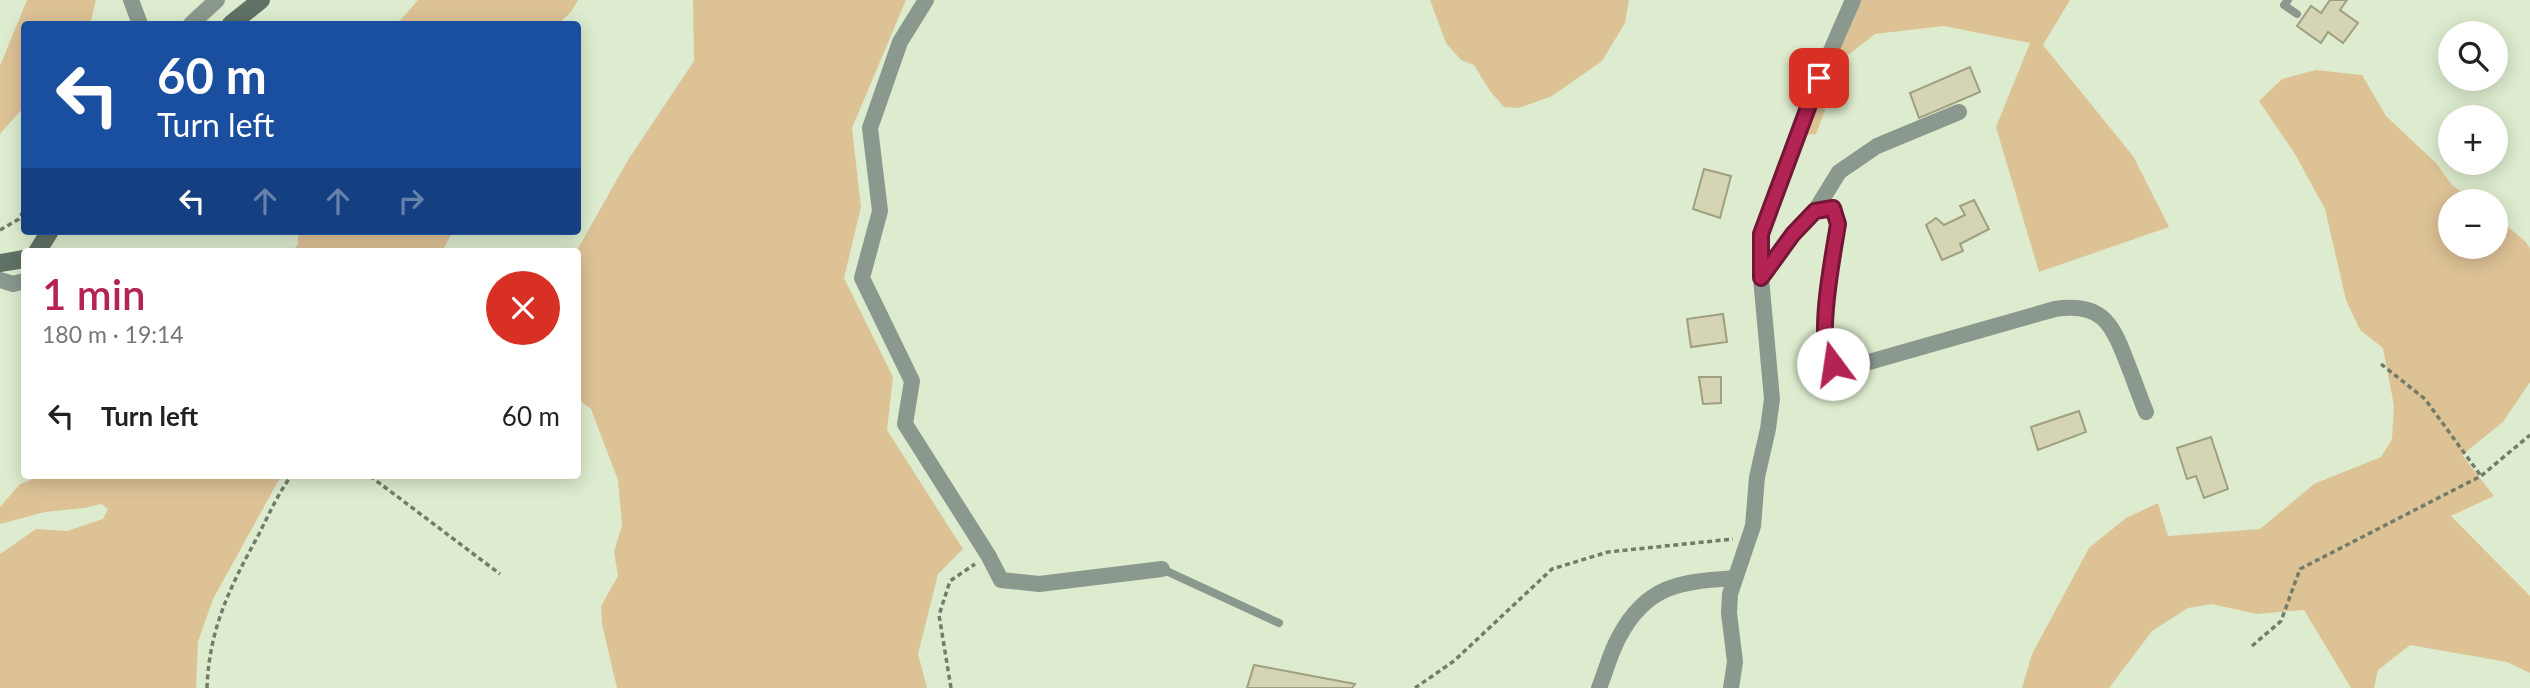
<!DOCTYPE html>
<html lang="en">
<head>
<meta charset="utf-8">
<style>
  body { margin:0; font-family:Lato,sans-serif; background:#f6f6f6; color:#222; height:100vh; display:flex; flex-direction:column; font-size:26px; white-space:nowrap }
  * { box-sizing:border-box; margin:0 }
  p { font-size:23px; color:#767676 }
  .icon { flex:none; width:38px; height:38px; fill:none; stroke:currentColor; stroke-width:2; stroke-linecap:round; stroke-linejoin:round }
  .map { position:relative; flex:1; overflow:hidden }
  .side { position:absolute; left:21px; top:248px; width:560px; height:231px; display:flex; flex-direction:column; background:#fff; border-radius:7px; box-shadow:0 4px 18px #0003 }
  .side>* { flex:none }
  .hud { position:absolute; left:21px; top:21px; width:560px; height:214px; border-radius:7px; box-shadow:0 4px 18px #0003; background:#1a4fa0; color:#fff; overflow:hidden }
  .fabs { position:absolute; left:2438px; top:21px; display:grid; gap:14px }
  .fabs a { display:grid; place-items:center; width:70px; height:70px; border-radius:50%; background:#fff; box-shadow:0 4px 18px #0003; font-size:35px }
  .pin { position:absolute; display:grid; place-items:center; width:60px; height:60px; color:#fff; margin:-30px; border-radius:14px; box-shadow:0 4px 10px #0006 }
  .me { position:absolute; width:77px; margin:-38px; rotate:346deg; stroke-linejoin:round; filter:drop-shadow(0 0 5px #0008) }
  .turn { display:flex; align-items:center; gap:24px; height:147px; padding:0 21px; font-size:32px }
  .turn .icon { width:91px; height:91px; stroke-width:2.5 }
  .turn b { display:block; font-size:49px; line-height:60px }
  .lanes { display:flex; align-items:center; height:66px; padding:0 21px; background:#0003; justify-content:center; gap:35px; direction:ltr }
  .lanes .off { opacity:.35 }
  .round { display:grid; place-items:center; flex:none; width:74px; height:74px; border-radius:37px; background:#f6f6f6 }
  .head { display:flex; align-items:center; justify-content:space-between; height:119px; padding:0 21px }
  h1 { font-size:42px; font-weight:600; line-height:52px; color:#b32354 }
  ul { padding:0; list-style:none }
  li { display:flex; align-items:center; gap:21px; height:98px; padding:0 21px }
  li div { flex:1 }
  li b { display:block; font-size:26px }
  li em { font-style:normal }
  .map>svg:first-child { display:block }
  .green { fill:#ddc296 }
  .building { fill:#d5d4b4; stroke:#a09f80; stroke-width:2 }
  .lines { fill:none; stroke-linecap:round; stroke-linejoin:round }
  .path { stroke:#727c68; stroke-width:3.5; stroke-dasharray:5 3.5; stroke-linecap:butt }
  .lane { stroke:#8b988e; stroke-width:8 }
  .street { stroke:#8b988e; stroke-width:16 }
  .secondary { stroke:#607265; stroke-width:18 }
  .route-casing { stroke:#741737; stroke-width:18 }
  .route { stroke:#b32354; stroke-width:12 }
</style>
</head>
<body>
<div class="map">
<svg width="2530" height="688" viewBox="0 0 2530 688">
  <rect width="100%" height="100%" fill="#ddecce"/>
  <path class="green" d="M27 0H96L90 24H24V107L0 134V66Z
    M418 0H578L571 12 558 24H397Z
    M693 0H906L852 128 861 207 844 278 893 377 887 430 963 549 938 574 918 654 927 688H617L602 624 601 606 618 576 614 552 622 525 618 480 591 409 578 399V252H576L628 160 694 61Z
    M1430 0H1629L1625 23 1602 61 1552 96 1519 108 1504 107 1490 91 1474 65 1461 60 1446 43Z
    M1860 0H2070L2043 45 2133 156 2169 227 2039 272 1996 127 2030 43 1944 26 1875 34 1844 58 1816 134 1802 135Z
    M2316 70 2362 75 2386 116 2436 163 2452 185 2474 201H2450V247H2496V217L2526 242 2530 249V382L2503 422 2462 455 2494 496 2451 516 2530 596V673L2507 662 2410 645 2378 670 2374 688H2351L2304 610 2257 614 2212 604 2188 608 2152 631 2109 688H2022L2032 654 2089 548 2126 518 2158 503 2168 536 2260 529 2314 484 2381 457 2392 439 2394 406 2383 348 2360 330 2346 300 2325 209 2295 154 2259 101 2282 79Z
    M298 231H453L442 252H292L298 244Z
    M41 476H281L213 599 198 642 196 688H0V554L36 529 67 531 103 519 108 509 101 504 84 508 45 512 0 524V507L20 484Z"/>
  <path class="building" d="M2330 0H2347L2340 10 2358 23 2343 43 2328 32 2321 43 2297 26 2311 6 2321 13Z
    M1970 67 1980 92 1919 118 1910 93Z
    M1704 169 1731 176 1720 218 1693 209Z
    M1974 200 1989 229 1960 244 1963 251 1942 260 1926 225 1936 218 1944 225 1965 215 1960 206Z
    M1723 314 1727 342 1691 347 1687 319Z
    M1699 377H1721V403L1703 404Z
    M2079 411 2086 432 2038 450 2031 427Z
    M2211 437 2228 489 2204 498 2196 476 2187 479 2177 448Z
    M1254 665 1355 684 1352 688H1247Z"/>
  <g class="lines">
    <path class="path" d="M0 230 19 219 24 210
      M2381 364 2425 399 2481 476
      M370 476 500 574
      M2252 646 2281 621 2300 569 2481 476 2530 435
      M207 688C209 628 231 585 259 534 269 514 278 494 291 476
      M951 688 939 615 950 581 975 564
      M1415 688 1454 661 1552 569 1608 552 1733 539"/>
    <path class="lane" d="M2288 0 2284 5 2297 14
      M1162 569 1279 623"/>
    <path class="street" d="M131 0 140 24
      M926 0 900 42 870 128 880 211 862 278 912 381 905 424 988 555 1001 580 1039 584 1162 569
      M191 24 217 0
      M1815 211 1839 172 1877 146 1959 112
      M1761 278 1793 234 1815 211 1834 208 1838 224C1835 249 1816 343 1829 360 1834 367 1841 368 1848 368L2055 309C2100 302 2112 322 2126 360 2133 377 2139 395 2146 412
      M0 280 13 284 24 281
      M1599 688C1606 671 1610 653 1619 637 1647 584 1681 582 1734 578
      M1731 688 1735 662 1729 613 1730 594 1753 526 1757 477 1768 429 1772 399 1761 278V234L1819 78 1853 0"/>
    <path class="secondary" d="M231 24 261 0
      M37 252 50 231
      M0 263 24 259"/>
  </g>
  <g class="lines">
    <defs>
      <path id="route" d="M1819 78 1761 234V278L1793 234 1815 211 1833 208 1838 224C1834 251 1814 347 1833 364"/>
    </defs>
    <use href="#route" class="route-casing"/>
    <use href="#route" class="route"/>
  </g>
</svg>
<div class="fabs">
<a><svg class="icon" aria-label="search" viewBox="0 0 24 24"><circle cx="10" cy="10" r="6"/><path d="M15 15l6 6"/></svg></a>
<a>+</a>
<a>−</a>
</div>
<div class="pin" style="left:1819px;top:78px;background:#d93025"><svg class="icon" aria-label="arrive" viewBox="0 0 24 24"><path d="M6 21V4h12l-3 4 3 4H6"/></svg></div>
<svg class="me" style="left:1833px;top:364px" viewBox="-20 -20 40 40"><circle r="19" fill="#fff"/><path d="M0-13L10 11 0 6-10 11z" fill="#b32354"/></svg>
<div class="hud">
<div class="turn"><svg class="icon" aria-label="left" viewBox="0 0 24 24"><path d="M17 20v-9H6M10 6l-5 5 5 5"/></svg><div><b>60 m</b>Turn left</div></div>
<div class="lanes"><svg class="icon" aria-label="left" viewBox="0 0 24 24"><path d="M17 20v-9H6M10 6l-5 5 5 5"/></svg><svg class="icon off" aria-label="ahead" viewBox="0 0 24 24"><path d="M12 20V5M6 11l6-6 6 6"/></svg><svg class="icon off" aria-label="ahead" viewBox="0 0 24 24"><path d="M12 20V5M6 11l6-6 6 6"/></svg><svg class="icon off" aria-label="right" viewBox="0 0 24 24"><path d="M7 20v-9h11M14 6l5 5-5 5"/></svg></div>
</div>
<section class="side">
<div class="head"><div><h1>1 min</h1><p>180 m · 19:14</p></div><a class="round" style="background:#d93025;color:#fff"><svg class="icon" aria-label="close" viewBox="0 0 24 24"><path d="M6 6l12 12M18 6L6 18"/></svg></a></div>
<ul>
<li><svg class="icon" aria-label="left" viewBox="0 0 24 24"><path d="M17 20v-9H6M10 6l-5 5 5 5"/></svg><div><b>Turn left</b></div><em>60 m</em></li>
</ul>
</section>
</div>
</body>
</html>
